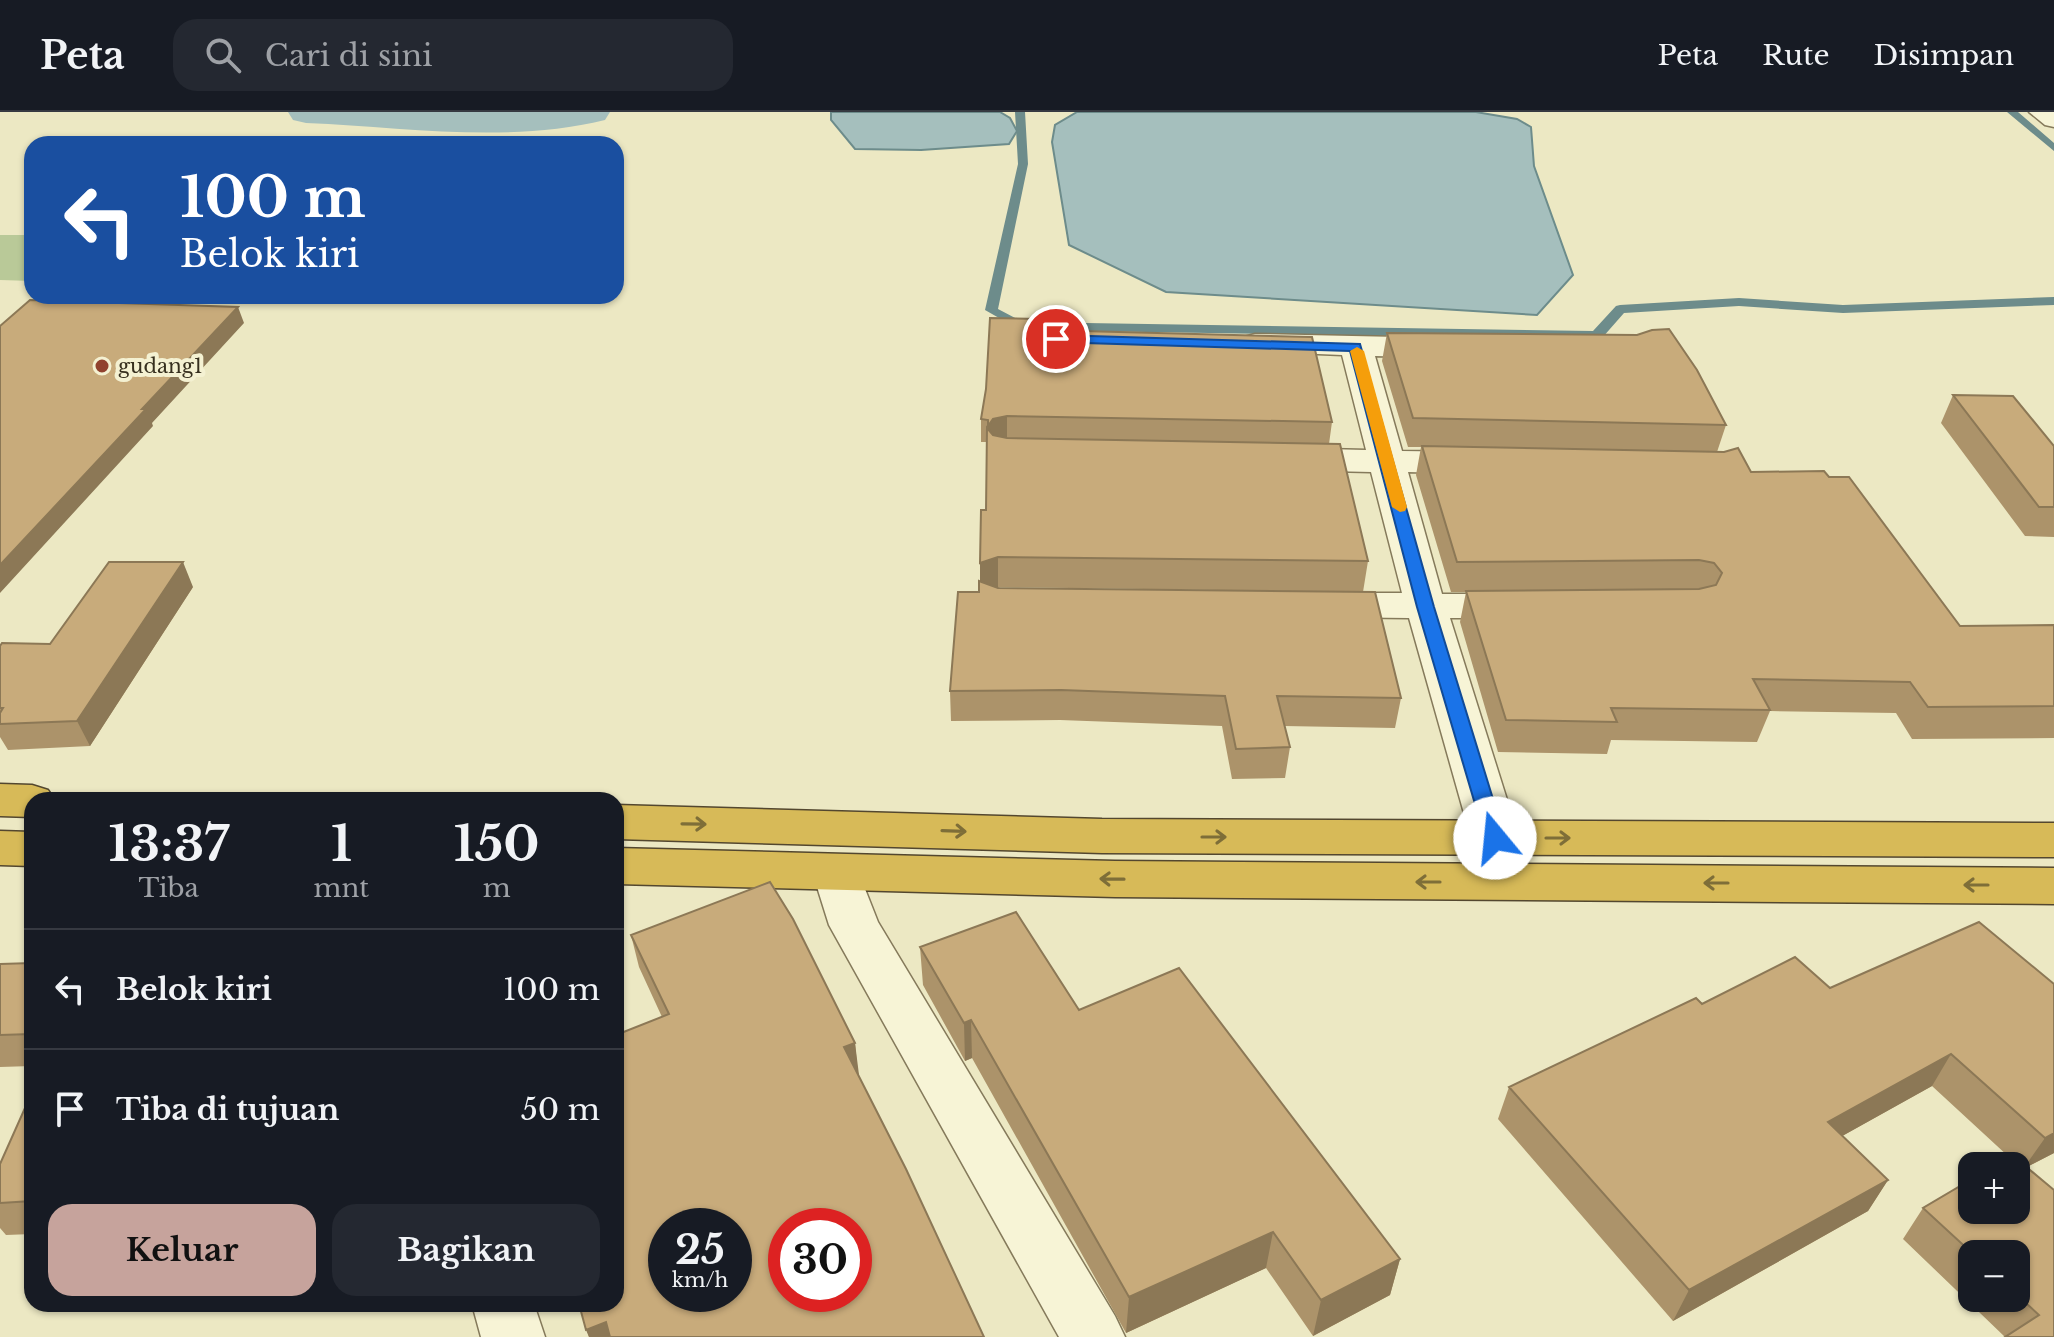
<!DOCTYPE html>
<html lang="id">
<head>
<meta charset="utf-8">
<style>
  body { margin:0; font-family:"Libre Baskerville",serif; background:#242831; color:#f1f3f6; height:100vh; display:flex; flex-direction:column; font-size:30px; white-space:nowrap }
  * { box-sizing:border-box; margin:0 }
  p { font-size:26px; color:#9ea1a6 }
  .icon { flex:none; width:44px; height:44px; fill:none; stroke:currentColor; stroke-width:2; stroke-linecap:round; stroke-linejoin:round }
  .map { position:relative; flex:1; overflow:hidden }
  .details { position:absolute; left:24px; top:680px; width:600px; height:520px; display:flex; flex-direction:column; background:#171b24; border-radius:24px; box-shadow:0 2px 6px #0004 }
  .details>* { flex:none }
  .top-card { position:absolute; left:24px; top:24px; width:600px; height:168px; border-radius:24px; box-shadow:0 2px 6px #0004; background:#1a4fa0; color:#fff; overflow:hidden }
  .buttons { position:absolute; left:1958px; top:1040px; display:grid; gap:16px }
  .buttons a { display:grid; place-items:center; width:72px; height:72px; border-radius:16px; background:#171b24; box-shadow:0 2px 6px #0004; font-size:40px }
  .speed { position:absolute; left:648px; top:1096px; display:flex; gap:16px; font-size:40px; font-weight:700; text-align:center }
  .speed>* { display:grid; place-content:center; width:104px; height:104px; border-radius:50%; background:#171b24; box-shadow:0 2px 6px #0004; line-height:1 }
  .speed small { font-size:20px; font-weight:400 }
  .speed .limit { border:12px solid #d22; background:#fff; color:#111 }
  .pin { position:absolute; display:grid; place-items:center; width:68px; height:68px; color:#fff; margin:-34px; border:4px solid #fff; border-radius:50%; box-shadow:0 2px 8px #0007 }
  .me { position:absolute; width:88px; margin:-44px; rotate:343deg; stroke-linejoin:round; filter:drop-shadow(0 0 6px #0008) }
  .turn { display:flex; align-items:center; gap:28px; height:168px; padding:0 24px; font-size:36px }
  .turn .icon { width:104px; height:104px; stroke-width:2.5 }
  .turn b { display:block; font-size:56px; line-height:68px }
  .eta { display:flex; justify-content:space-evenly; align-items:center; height:136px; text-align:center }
  .eta b { font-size:48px; font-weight:700; line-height:56px }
  .button { display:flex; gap:16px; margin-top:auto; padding:16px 24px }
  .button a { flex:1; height:92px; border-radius:24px; background:#c6a39c; color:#111; font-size:32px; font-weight:700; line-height:92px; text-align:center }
  .button a+a { background:#242831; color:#f1f3f6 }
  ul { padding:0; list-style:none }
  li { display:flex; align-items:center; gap:24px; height:120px; padding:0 24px; border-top:2px solid #363941 }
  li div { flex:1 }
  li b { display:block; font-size:30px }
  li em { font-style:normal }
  header { display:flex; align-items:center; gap:48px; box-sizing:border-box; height:112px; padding:0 40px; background:#171b24; border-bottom:2px solid #363941 }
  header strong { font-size:38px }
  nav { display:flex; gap:44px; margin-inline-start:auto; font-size:28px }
  .search { width:560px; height:72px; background:#242831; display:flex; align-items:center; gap:20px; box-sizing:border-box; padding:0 28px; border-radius:24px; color:#9ea1a6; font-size:30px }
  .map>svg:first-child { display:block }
  .green { fill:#b9c998 }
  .water { fill:#a5bfbd; stroke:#6d8c8b; stroke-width:2 }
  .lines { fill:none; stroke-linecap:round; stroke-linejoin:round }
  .stream { fill:#6d8c8b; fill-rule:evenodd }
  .canal { fill:#a5bfbd; fill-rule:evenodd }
  .minor-casing { stroke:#857a5b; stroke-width:3 }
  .highway-casing { stroke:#53472f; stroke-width:3 }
  .minor { fill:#f7f4d6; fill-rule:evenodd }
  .highway { fill:#d7ba58; fill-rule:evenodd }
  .wall { fill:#ac936a; fill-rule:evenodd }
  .shaded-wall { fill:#8c7856 }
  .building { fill:#c8ab7b; stroke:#8c7856; stroke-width:2; fill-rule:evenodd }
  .oneway { stroke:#7e6e38 }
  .route { fill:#1a73e8; stroke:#114b97; stroke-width:2 }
  .slow { fill:#f59e0b }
  .poi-dot { fill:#91422e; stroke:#f4f1d2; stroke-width:3 }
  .labels { text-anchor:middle; stroke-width:8; stroke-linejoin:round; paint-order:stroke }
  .far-poi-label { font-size:20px; fill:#362f1e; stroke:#f4f1d2; text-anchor:start }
</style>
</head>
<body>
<header>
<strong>Peta</strong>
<div class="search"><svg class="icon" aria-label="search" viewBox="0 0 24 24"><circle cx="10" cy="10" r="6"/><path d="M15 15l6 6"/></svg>Cari di sini</div>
<nav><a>Peta</a><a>Rute</a><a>Disimpan</a></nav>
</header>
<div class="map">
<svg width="2054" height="1225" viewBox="0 0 2054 1225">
  <rect width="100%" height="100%" fill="#ece8c3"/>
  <path class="green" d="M0 123H32V169L0 168Z"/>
  <path class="water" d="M831 0H1000L1010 6 1017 19 1009 32 921 38 855 37 831 8Z
    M1077 0H1476L1517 7 1531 15 1534 54 1573 163 1537 203 1166 180 1069 133 1052 30 1055 13Z"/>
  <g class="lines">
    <path class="stream" d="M1015 0H1025L1028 52 998 197 1023 210 1593 219 1616 194 1620 193 1739 186 1843 193 2054 185V193L1843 201 1739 194 1624 201 1602 226 1597 227 1020 218 985 198 1018 52Z
      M2007 0H2018L2054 31V39Z"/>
    <path class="canal" d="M288 0H610L605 8C508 32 404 15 306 11L293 8Z"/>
    <defs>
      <path id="minor" d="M2029 0H2054V15L2045 13Z
        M1255 222 1446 226 1457 229 1462 236 1457 243 1446 246 1375 244 1402 339 1477 340 1490 343 1495 351 1490 359 1477 362 1408 360 1442 482H1523L1537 485 1543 494 1537 503 1523 506H1450L1519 726 1512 738 1495 743 1478 738 1471 726 1409 506 1320 505 1306 502 1300 493 1306 484 1320 481H1402L1371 360 1286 358 1273 355 1268 347 1273 339 1286 336 1366 338 1342 243 1244 239 1239 232 1244 225Z
        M837 744 854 749 878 810 1115 1204 1125 1225H1059L829 813 813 762 820 749Z
        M472 1192H534L545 1225H481Z"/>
      <path id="highway" d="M0 672 32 673 48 678 55 688H32V705L0 704Z
        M616 693 1102 707 2054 711V745L1102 741 616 727Z
        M0 719 32 720V754L0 753Z
        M616 736 1115 749 2054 756V792L1115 785 616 772Z"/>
    </defs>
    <use href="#minor" class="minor-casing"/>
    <use href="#highway" class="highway-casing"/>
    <use href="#minor" class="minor"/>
    <use href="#highway" class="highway"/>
  </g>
  <path class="wall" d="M1043 218 1332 310 1329 332 1368 449 1363 480 997 475 1401 586 1395 616 1284 614 1290 635 1285 666 1232 667 1222 614 1060 608 951 609 950 579 979 480 980 469 986 398 987 330H981V307Z
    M1387 221 1726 313 1717 340 1751 360 1960 514 2054 513V626L1912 627 1896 601 1770 599 1757 630 1611 628 1607 642 1498 640 1460 510 1466 480H1451L1416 363 1421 335H1408L1382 249Z
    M1953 283 2054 334V425L2025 424 1941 311Z
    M193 475 90 634 8 638 0 625V534L50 532Z
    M1979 810 2054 1041 2027 1055 2054 1225H2005L1903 1127 1923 1096 2009 1045 1932 974 1842 1024 1888 1068 1868 1099 1673 1209 1498 1007 1509 975 1702 892 1830 876ZM1972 1142H2016V1186H1972Z
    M631 823 855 931 858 963 984 1225H589L579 1192 662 905 639 855Z
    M920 835 1079 898 1400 1147 1390 1183 1313 1224 1266 1156 1126 1221 972 946 965 949 923 873Z
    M32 851V954L0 955V852Z
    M32 987V1122L6 1123 0 1116V1052Z"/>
  <path class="shaded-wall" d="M238 195 244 211 152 311 153 314 0 481V453L142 297Z
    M1007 304V327L988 337V314L993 307Z
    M998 445V475L980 481V451Z
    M183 450 193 475 90 634 77 609Z
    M971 908 972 946 965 949 964 911Z
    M855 931 859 963 847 967 844 935Z
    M1951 942 1932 974 1810 1042 1828 1010Z
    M2054 1021V1041L2023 1057 2045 1026Z
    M1888 1068 1868 1099 1673 1209 1689 1178Z
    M1273 1120 1266 1156 1126 1221 1129 1185Z
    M1400 1147 1390 1183 1313 1224 1321 1188Z
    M606 1210 611 1225H589L586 1218Z"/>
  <path class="building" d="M30 188 238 195 142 297H146L0 453V214Z
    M990 206 1038 207 1043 218 1312 225 1332 310 1007 304 993 307 988 314V308L981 307 986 277Z
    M1669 217 1697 258 1726 313 1413 306 1387 221 1637 223 1652 218Z
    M1953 283 2013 284 2054 334V395H2039Z
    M987 316 993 323 1007 326 1340 332 1368 449 998 445 980 451 981 398H986Z
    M1422 334 1724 340 1738 336 1751 360 1824 359 1829 365H1849L1960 514 2054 513V594L1928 595 1910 570 1753 567 1770 598 1611 596 1617 610 1506 608 1466 479 1699 477 1716 473 1722 461 1714 451 1699 448 1457 450Z
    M109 450H183L77 609 0 612V601L3 596H0V534L2 531 50 532Z
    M979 469 998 476 1375 480 1401 586 1277 584 1290 635 1236 637 1225 584 1061 578 950 579 958 480H979Z
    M770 770 793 807 855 931 844 935 906 1057 984 1225H610L606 1210 586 1218 579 1192H616V923L669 902 631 823ZM666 1114H734V1182H666ZM786 1114H854V1182H786Z
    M1016 800 1079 898 1179 856 1400 1147 1321 1188 1273 1120 1129 1185 971 908 964 911 920 835Z
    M1979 810 2054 872V1021L2045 1026 1951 942 1828 1010 1888 1068 1689 1178 1509 975 1696 886 1702 892 1795 845 1830 876Z
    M32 851V922L0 923V852Z
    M29 987H32V1089L0 1091V1052Z
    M2012 1043 2054 1078V1225H2005L2039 1203 2016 1182V1142H1973L1923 1096 1972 1067V1098H2016V1054H1994Z"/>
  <defs><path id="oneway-shaft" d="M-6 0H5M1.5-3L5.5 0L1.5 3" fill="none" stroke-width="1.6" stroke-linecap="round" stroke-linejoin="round" transform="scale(2)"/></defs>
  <g class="oneway">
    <use href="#oneway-shaft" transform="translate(694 712) rotate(1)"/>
    <use href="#oneway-shaft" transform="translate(954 719) rotate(2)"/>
    <use href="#oneway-shaft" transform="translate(1214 725)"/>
    <use href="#oneway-shaft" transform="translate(1558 726)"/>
    <use href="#oneway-shaft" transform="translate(1112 767) rotate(-179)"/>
    <use href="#oneway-shaft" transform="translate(1428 770) rotate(-180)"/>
    <use href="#oneway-shaft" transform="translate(1716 771) rotate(-180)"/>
    <use href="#oneway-shaft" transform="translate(1976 773) rotate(-180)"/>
  </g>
  <path class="route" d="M1056 223 1360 232 1434 495 1505 726 1502 731 1495 733 1485 726 1417 495 1350 239 1052 230 1050 227Z"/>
  <path class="slow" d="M1357 235 1364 239 1407 395 1405 399 1400 400 1392 395 1350 239Z"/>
  <circle class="poi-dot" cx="102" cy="254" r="8"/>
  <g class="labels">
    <g class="far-poi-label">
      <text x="118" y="261">gudang1</text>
    </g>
  </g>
</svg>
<div class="buttons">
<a>+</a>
<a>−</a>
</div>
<div class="speed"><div>25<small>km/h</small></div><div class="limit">30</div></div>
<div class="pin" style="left:1056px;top:227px;background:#d93025"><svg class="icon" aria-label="arrive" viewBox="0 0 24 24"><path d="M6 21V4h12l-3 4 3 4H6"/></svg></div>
<svg class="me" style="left:1495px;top:726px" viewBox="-20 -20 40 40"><circle r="19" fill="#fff"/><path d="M0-13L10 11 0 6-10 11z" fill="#1a73e8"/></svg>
<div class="top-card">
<div class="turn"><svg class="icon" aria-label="left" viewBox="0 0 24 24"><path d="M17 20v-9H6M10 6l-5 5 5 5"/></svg><div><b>100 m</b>Belok kiri</div></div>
</div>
<section class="details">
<div class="eta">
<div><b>13:37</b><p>Tiba</p></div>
<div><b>1</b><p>mnt</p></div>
<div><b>150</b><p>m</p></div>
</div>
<ul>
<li><svg class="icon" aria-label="left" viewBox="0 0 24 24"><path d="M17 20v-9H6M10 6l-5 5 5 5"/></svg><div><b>Belok kiri</b></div><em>100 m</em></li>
<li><svg class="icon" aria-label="arrive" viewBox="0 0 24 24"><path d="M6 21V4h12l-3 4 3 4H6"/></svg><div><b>Tiba di tujuan</b></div><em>50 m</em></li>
</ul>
<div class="button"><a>Keluar</a><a>Bagikan</a></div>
</section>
</div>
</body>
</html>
